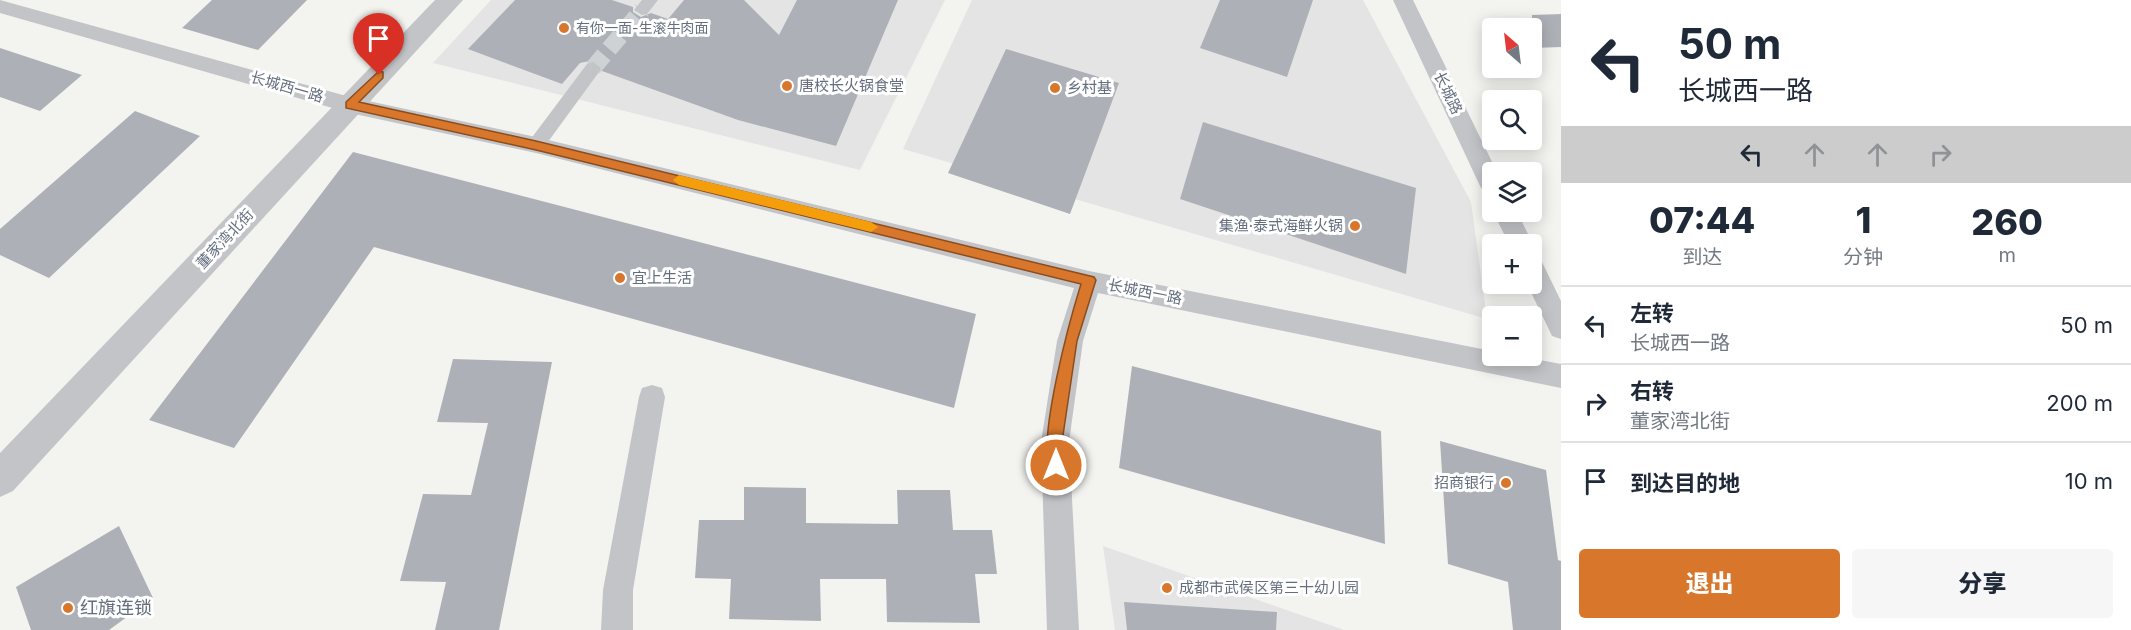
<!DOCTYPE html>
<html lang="zh">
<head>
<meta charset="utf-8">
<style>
  body { margin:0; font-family:Inter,"Noto Sans SC",sans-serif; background:#f6f6f7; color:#1f2937; height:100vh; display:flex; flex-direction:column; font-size:22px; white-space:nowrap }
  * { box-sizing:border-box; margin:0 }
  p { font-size:20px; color:#747a83 }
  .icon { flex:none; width:33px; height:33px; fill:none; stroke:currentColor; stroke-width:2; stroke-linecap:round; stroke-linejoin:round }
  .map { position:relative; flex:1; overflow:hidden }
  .details { display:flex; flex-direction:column; background:#fff; width:570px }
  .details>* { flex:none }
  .top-card { background:#fff; color:#1f2937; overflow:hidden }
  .needle { width:39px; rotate:332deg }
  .buttons { position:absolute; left:1482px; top:18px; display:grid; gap:12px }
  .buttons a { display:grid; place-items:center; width:60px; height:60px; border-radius:6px; background:#fff; box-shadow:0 3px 15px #0003; font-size:30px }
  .pin { position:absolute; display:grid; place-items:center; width:51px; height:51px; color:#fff; margin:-62px -26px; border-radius:50% 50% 50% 0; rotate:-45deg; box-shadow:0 0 6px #0007 }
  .pin .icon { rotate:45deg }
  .me { position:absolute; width:66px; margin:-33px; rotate:0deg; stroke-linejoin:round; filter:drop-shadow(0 0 4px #0008) }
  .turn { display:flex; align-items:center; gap:21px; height:126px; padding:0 18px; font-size:27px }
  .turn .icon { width:78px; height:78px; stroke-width:2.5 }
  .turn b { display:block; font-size:42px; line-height:51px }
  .lanes { display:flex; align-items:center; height:57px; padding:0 18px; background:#0003; justify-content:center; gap:30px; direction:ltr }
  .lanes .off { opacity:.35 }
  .eta { display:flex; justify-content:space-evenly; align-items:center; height:102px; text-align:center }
  .eta b { font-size:36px; font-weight:800; line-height:42px }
  .button { display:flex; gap:12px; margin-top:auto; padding:12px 18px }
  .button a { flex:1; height:69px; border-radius:6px; background:#d8772c; color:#fff; font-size:24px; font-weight:800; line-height:69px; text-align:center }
  .button a+a { background:#f6f6f7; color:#1f2937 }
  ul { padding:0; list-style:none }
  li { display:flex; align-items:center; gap:18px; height:78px; padding:0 18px; border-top:2px solid #e0e1e3 }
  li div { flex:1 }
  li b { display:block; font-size:22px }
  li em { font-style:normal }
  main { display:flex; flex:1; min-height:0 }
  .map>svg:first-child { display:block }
  .built { fill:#e4e4e4 }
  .building { fill:#adb1b7 }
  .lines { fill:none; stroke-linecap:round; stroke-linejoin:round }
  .pedestrian-tunnel { stroke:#cfd2d4; stroke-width:17; stroke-dasharray:17 8; stroke-linecap:butt }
  .pedestrian { fill:#c2c4c8; fill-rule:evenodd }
  .minor { fill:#c2c4c8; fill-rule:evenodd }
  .tertiary { fill:#c2c4c8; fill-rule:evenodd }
  .route { fill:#d8772c; stroke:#8c4d1d; stroke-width:1.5 }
  .slow { fill:#f59e0b }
  .poi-dot { fill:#d8772c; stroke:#fff; stroke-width:2 }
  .labels { text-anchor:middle; stroke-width:6; stroke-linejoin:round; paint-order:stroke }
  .far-poi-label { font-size:14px; fill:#646e7f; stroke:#fff; text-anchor:start }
  .poi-label { font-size:15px; fill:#646e7f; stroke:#fff; text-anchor:start }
  .street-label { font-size:15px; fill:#646e7f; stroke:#fff }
  .near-poi-label { font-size:18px; fill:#646e7f; stroke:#fff; text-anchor:start }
</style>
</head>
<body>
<main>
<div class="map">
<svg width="1561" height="630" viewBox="0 0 1561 630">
  <rect width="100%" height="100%" fill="#f3f4f0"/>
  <path class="built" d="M491 0H945L860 170 433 63Z
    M972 0H1363L1471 202 1487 319 903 149Z
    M1103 546 1344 630H1115Z"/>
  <path class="building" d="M212 0H307L258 50 182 28Z
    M515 0H612L633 7V12L641 17 651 13 668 19 684 0H744L779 35 797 0H898L836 146 738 120 602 71V66L594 60 580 63 562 84 468 49Z
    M1220 0H1313L1287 77 1200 48Z
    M1561 14V47L1532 48V15Z
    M0 48 82 75 40 111 0 97Z
    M1006 49 1119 83 1070 214 948 173Z
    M135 111 200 136 49 278 0 255V229Z
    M1203 122 1416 188 1406 274 1180 199Z
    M353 152 976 314 954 408 374 247 234 448 149 420Z
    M453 359 552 362 499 630H435L446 582 400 581 423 494 471 495 488 423 437 422Z
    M1132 366 1381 431 1385 544 1119 468Z
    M1440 441 1546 470 1558 560 1561 561V630H1513L1508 582 1448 564Z
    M744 487 806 488V523L898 524 897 490H950L953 530H992L997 574H975L980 623 887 622 886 579H820L821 621 729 619 731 579 695 578 699 520H744Z
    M119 526 153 598 109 630H31L16 587Z
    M1124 602 1277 612 1276 630H1127Z"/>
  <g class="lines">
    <path class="pedestrian-tunnel" d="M593 68 642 10"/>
    <path class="pedestrian" d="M642 0H658L647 14 642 15 634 10Z
      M593 62 601 68 599 72 542 150H530L527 145 530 140 587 64Z"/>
    <path class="minor" d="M0 0 350 97 536 137 1089 271 1492 351V356H1518L1561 364V388L1098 293 1083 341 1069 442 1079 630H1047L1041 442 1057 341 1074 288 536 153 350 113 0 13Z
      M1393 0H1413L1497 172H1492V195L1484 192 1480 186Z
      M1493 212H1517L1533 244 1532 247V244H1509Z
      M1532 257 1541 260 1561 301V339L1552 336 1527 284H1532Z
      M652 385 662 388 665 397 633 590V630H601L603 590 639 397 642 388Z"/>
    <path class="tertiary" d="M435 0H463L13 491 0 497V453Z"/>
  </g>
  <path class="route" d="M379 71 383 72V78L359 102 536 141 1094 277 1096 280 1077 341 1062 442 1061 470H1050C1037 439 1070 319 1081 284L536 150 346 108V102Z"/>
  <path class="slow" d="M679 175 871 222 878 227 871 232 679 185 673 180Z"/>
  <g class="poi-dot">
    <circle cx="564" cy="28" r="6"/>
    <circle cx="787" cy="86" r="6"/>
    <circle cx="1055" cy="88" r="6"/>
    <circle cx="1355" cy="226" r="6"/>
    <circle cx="620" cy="278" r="6"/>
    <circle cx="1506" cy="483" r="6"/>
    <circle cx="1167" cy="588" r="6"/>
    <circle cx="68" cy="608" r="6"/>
  </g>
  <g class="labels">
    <g class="far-poi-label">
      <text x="576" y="33">有你一面-生滚牛肉面</text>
    </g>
    <g class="poi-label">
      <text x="799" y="91">唐校长火锅食堂</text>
      <text x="1067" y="93">乡村基</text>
      <text x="1343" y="231" text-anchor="end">集渔·泰式海鲜火锅</text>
      <text x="632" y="283">宜上生活</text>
      <text x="1494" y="488" text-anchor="end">招商银行</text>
      <text x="1179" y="593">成都市武侯区第三十幼儿园</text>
    </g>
    <g class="street-label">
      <text transform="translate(287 87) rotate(16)" y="5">长城西一路</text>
      <text transform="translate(1448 93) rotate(64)" y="5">长城路</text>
      <text transform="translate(225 239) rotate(-47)" y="5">董家湾北街</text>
      <text transform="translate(1145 292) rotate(11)" y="5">长城西一路</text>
    </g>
    <g class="near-poi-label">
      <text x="80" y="614">红旗连锁</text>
    </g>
  </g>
</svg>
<div class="buttons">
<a><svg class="needle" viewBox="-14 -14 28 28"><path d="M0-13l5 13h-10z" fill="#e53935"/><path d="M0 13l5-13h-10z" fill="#747a83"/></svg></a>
<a><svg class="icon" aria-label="search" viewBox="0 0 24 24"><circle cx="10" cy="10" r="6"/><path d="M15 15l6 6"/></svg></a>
<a><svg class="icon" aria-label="layers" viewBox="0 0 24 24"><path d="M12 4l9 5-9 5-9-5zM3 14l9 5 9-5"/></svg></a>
<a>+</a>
<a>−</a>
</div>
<div class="pin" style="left:379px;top:75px;background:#d93025"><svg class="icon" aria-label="arrive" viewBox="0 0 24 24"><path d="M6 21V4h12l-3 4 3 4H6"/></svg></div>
<svg class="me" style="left:1056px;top:465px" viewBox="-20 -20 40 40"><circle r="17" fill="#d8772c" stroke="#fff" stroke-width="3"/><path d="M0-11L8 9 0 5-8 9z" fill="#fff"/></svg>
</div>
<section class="details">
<div class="top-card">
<div class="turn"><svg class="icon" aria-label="left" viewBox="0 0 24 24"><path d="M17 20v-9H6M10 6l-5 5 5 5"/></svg><div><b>50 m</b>长城西一路</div></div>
<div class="lanes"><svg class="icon" aria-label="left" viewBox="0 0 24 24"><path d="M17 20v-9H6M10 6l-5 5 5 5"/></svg><svg class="icon off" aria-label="ahead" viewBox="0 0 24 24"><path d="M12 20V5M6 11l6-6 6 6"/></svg><svg class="icon off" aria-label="ahead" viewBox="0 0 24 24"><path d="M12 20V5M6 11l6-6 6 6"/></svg><svg class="icon off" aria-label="right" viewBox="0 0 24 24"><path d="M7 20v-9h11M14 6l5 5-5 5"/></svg></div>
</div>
<div class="eta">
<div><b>07:44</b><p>到达</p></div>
<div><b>1</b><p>分钟</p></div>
<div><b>260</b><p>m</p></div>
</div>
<ul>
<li><svg class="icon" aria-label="left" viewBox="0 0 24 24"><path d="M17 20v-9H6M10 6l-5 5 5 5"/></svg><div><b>左转</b><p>长城西一路</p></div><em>50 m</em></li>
<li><svg class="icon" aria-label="right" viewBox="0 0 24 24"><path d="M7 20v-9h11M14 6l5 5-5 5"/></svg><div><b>右转</b><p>董家湾北街</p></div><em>200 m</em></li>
<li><svg class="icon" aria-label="arrive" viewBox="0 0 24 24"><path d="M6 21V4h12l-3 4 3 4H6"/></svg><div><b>到达目的地</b></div><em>10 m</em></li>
</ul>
<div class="button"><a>退出</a><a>分享</a></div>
</section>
</main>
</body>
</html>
